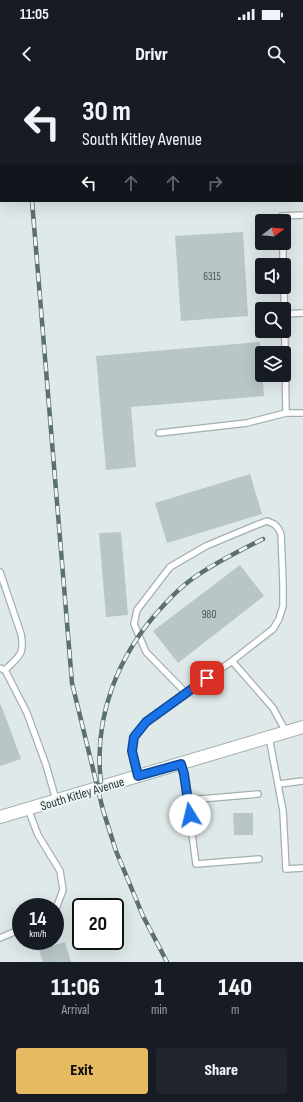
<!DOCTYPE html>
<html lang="en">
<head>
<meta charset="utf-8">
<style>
  body { margin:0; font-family:"Sofia Sans Condensed",sans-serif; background:#20242c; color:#f1f3f6; height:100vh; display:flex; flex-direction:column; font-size:15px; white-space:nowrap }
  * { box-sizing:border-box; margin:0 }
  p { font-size:13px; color:#9ea1a6 }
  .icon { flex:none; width:22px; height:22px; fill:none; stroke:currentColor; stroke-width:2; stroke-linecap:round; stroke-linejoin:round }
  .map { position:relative; height:882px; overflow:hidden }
  .panel { display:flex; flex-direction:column; background:#171b24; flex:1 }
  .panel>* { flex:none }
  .top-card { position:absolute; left:0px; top:0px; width:303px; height:122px; box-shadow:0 4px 16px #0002; background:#171b24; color:#f1f3f6; overflow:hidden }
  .needle { width:26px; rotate:74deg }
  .tools { position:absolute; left:255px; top:134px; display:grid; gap:8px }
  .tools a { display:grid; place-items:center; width:36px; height:36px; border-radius:4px; background:#171b24; box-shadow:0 4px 16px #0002; font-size:20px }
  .speed { position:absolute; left:12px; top:818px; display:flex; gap:8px; font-size:20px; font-weight:700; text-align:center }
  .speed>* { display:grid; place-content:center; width:52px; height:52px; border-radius:50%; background:#171b24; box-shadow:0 4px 16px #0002; line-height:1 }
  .speed small { font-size:10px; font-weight:400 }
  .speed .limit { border:2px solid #111; border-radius:6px; background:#fff; color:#111 }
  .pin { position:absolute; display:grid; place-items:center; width:34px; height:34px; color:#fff; margin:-17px; border-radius:8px; box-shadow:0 2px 6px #0006 }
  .me { position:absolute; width:44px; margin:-22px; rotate:351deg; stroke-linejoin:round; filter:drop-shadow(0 0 3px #0008) }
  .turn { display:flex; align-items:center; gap:14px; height:84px; padding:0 16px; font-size:18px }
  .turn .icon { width:52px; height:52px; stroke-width:2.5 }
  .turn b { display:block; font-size:28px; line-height:34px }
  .lanes { display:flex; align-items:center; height:38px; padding:0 16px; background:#0003; justify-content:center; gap:20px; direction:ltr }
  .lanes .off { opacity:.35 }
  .eta { display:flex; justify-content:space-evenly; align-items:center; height:68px; text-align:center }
  .eta b { font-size:24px; font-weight:800; line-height:28px }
  .action { display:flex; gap:8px; margin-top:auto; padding:8px 16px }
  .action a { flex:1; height:46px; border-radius:4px; background:#e6ba60; color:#111; font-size:16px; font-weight:800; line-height:46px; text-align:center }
  .action a+a { background:#20242c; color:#f1f3f6 }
  .status { display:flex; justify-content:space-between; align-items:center; height:28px; padding:0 20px; background:#171b24; direction:ltr }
  .status svg { height:11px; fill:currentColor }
  header { display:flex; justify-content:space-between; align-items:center; height:52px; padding:0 16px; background:#171b24; font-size:18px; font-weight:800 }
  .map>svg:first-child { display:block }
  .building { fill:#b8c6c6 }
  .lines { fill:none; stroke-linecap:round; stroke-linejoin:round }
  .service-casing { stroke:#a2afb0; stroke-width:8 }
  .tertiary-casing { stroke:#a2afb0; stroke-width:14 }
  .service { stroke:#fff; stroke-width:5.5 }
  .tertiary { stroke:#fff; stroke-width:12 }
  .rail-casing { stroke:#5c7073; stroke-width:4.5 }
  .rail { stroke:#eff6f5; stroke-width:3; stroke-dasharray:9; stroke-linecap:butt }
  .route-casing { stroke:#114b97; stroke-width:10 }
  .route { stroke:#1a73e8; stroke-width:7 }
  .labels { text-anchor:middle; stroke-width:4; stroke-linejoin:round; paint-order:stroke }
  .number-label { font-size:11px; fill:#47585b }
  .street-label { font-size:13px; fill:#213437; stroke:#eff6f5 }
</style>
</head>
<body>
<div class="status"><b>11:05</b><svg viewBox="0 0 49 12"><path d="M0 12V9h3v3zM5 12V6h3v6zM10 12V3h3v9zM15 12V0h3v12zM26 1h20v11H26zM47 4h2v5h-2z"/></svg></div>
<header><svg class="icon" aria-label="back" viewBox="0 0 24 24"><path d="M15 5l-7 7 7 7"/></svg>Drivr<svg class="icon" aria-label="search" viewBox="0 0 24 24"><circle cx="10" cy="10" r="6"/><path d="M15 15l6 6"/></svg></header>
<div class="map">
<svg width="303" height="882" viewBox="0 0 303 882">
  <rect width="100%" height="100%" fill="#dfe9e9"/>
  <path class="building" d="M243 152 248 236 181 241 175 156Z
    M260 262 264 316 131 327 136 387 106 390 96 276Z
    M250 394 262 434 167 463 155 423Z
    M121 452 128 535 106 537 99 453Z
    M240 485 264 516 178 583 153 551Z
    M0 625H1L21 679 0 686Z
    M233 733H253V755H234Z
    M65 862 71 882H43L39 870Z"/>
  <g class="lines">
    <defs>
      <path id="service" d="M282 141V136L303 135
        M283 163V185
        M284 207 286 333H303
        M284 234 303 233
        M159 353 247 343 286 333
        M0 492 21 554C25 575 19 576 5 590
        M0 588 5 590 27 633 46 685 56 720
        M186 613 146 572 134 544 137 530 170 487 206 466 254 446 267 441 274 444 278 448 281 454 283 503V526L279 539 273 549 232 581 273 628 286 652
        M269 657 283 731 286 789 303 788
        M181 684 184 694 196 784 259 779
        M138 696 132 671 134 657 146 642 232 581
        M279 704 303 701
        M188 720 258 714
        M28 729 38 755 60 791 63 810 55 831
        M0 858 21 849"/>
      <path id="tertiary" d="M0 737 303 647"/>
    </defs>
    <use href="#service" class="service-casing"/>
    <use href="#tertiary" class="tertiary-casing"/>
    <use href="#service" class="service"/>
    <use href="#tertiary" class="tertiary"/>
    <defs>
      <path id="rail" d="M23 0V1
        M32 121 72 603 103 730 116 771 143 836 167 882
        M101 703C93 637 118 574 163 526 172 516 181 507 192 499 214 483 239 471 263 459"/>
    </defs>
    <use href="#rail" class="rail-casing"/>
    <use href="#rail" class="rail"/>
  </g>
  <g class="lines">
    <defs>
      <path id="route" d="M190 735 184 694 181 684 138 696 132 671 134 657 146 642 207 598"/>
    </defs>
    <use href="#route" class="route-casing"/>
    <use href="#route" class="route"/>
  </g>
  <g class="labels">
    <g class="number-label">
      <text x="212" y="200">6315</text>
      <text x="209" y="538">980</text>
    </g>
    <g class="street-label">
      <text transform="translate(82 713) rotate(-17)" y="5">South Kitley Avenue</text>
    </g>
  </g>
</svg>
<div class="tools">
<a><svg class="needle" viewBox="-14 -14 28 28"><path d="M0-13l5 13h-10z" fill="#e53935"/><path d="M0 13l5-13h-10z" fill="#9ea1a6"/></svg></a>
<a><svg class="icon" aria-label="sound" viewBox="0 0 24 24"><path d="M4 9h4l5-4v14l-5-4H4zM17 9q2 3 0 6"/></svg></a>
<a><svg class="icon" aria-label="search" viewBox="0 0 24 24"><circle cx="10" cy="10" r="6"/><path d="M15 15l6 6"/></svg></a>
<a><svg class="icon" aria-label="layers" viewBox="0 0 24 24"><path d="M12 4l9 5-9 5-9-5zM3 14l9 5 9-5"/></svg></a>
</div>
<div class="speed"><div>14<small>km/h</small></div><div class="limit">20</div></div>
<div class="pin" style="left:207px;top:598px;background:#d93025"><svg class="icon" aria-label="arrive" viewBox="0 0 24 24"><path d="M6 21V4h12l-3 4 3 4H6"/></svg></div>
<svg class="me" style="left:190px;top:735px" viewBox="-20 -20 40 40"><circle r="19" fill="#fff"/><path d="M0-13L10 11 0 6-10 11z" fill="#1a73e8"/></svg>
<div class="top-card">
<div class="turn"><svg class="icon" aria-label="left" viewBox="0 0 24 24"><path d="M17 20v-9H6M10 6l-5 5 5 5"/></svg><div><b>30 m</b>South Kitley Avenue</div></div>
<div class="lanes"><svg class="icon" aria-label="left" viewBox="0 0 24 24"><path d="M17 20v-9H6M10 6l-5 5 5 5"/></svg><svg class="icon off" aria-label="ahead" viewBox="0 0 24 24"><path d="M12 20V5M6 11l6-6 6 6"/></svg><svg class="icon off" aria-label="ahead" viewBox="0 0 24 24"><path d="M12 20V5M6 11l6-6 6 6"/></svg><svg class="icon off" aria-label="right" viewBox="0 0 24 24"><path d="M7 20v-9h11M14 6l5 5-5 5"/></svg></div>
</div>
</div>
<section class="panel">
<div class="eta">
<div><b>11:06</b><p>Arrival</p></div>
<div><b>1</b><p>min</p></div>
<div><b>140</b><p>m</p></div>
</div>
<div class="action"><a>Exit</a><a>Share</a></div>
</section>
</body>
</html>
